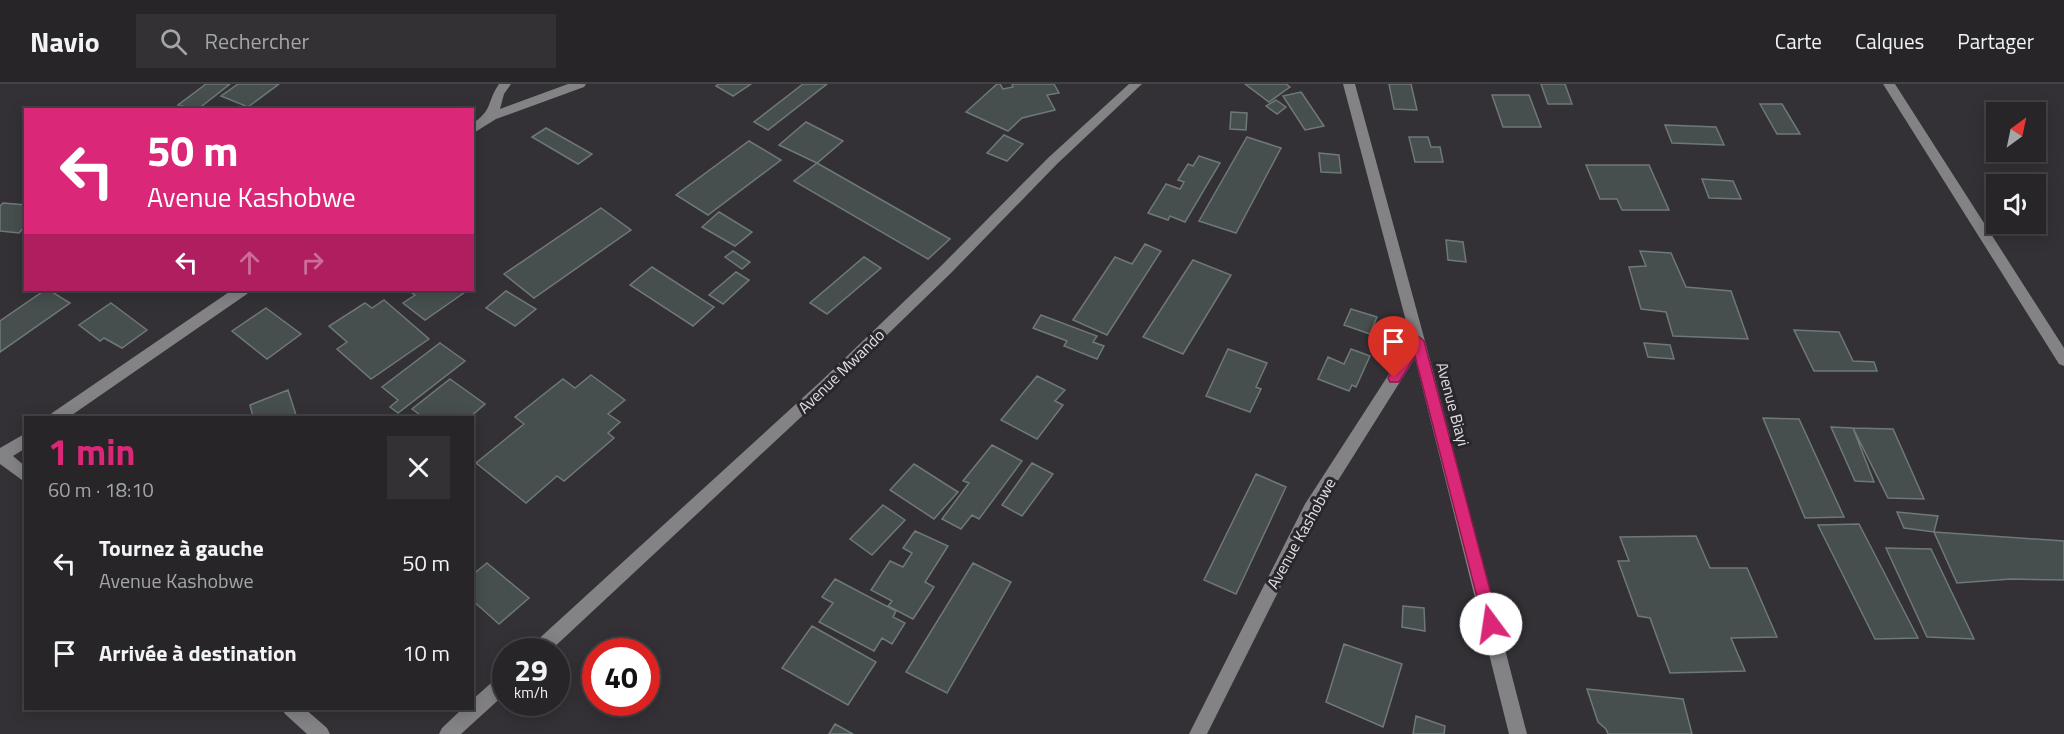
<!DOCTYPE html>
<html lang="fr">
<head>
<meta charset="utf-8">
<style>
  body { margin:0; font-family:"Titillium Web",sans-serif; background:#333134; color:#f1f3f6; height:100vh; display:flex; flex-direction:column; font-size:22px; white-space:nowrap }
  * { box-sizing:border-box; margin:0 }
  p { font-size:20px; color:#a4a5a8 }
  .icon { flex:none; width:33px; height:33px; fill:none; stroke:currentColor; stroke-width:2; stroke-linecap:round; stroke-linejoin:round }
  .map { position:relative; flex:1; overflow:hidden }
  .panel { position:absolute; left:24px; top:332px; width:450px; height:294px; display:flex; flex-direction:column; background:#272528; border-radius:0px; box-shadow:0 3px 15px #0003,0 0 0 2px #434245 }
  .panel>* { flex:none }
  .hud { position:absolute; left:24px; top:24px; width:450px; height:183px; border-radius:0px; box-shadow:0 3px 15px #0003,0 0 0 2px #434245; background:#db2777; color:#fff; overflow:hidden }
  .needle { width:39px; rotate:33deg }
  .controls { position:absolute; left:1986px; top:18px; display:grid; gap:12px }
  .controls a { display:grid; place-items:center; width:60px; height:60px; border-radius:0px; background:#272528; box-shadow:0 3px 15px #0003,0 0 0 2px #434245; font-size:30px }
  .speed { position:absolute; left:492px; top:554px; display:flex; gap:12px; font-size:30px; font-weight:700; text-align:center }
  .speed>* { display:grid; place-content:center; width:78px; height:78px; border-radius:50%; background:#272528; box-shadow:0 3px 15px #0003,0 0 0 2px #434245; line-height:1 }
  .speed small { font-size:15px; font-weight:400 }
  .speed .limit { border:9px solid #d22; background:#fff; color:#111 }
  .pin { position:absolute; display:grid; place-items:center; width:51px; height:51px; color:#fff; margin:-62px -26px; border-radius:50% 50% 50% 0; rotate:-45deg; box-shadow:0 0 6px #0007 }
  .pin .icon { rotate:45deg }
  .me { position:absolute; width:66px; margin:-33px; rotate:346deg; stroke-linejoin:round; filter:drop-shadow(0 0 4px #0008) }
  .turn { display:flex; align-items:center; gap:21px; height:126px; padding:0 24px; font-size:27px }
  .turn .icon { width:78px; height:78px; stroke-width:2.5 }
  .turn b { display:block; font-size:42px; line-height:51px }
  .lanes { display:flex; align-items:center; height:57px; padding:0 24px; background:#0003; justify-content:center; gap:30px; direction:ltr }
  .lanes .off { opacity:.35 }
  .round { display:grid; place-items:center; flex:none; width:63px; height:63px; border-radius:0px; background:#333134 }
  .overview { display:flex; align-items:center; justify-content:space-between; height:102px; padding:0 24px }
  h1 { font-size:36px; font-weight:700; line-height:45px; color:#db2777 }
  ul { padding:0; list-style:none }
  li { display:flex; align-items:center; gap:18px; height:90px; padding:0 24px }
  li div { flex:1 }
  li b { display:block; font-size:22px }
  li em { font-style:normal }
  header { display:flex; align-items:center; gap:36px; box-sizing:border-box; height:84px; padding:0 30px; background:#272528; border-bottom:2px solid #434245 }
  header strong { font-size:28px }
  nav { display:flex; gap:33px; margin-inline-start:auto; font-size:21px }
  .search { width:420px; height:54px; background:#333134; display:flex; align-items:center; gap:15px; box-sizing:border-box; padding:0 21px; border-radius:0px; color:#a4a5a8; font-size:22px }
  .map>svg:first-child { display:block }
  .building { fill:#464f4e; stroke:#6f7878; stroke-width:1.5 }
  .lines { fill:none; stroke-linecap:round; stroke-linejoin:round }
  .minor { fill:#838285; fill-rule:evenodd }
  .route { fill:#db2777; stroke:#8e194d; stroke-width:1.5 }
  .labels { text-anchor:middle; stroke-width:6; stroke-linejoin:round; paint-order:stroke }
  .street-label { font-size:16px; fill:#e0dee2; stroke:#2a272c }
</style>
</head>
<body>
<header>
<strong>Navio</strong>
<div class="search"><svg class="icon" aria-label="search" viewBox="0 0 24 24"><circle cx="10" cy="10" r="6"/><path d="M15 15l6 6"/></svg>Rechercher</div>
<nav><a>Carte</a><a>Calques</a><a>Partager</a></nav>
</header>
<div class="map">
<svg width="2064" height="650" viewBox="0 0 2064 650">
  <rect width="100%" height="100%" fill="#343136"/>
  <path class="building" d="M206 0H230L197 26 178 21Z
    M238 0H279L248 23 221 12Z
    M719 0H751L733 12 716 2Z
    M803 0H827L768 46 754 38Z
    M997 0H1000L1003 5 1013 3 1012 0H1054L1059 9 1047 11 1055 26 1022 34 1008 47 966 28Z
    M1245 0H1286L1290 3 1269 18Z
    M1389 0H1411L1417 26 1394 25Z
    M1541 0H1565L1572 20H1548Z
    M1301 8 1324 42 1305 46 1283 12Z
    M1492 11H1529L1541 43H1503Z
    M1276 16 1286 23 1277 30 1266 22Z
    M1760 20H1782L1800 50H1777Z
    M1231 28 1247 29 1246 46 1230 45Z
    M806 38 843 57 817 79 779 61Z
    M1665 41 1716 43 1724 61 1672 59Z
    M546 44 592 70 578 80 532 53Z
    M1004 51 1023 60 1007 77 987 69Z
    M1247 53 1281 64 1236 149 1199 137Z
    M1409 53H1428L1431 63H1440L1443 78H1415Z
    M749 57 781 76 708 131 676 111Z
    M1319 69 1339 71 1341 89 1321 88Z
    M1199 72 1220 79 1185 138 1170 132 1168 136 1148 129 1166 100 1180 105 1184 98 1178 96 1188 80 1193 82Z
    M817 79 950 155 928 175 794 97Z
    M1586 81H1649L1669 126H1622L1617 115H1600Z
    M1702 95 1733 97 1741 115 1709 114Z
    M3 119 26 121V141L19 149 0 147V122Z
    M601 124 631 146 534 214 504 190Z
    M719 128 752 148 735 162 702 143Z
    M1446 156 1463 158 1466 178 1448 176Z
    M1145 160 1161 167 1107 251 1073 236 1115 173 1132 180Z
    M733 167 750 178 742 185 725 173Z
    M1640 167 1671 169 1686 203 1731 207 1748 255 1673 252 1666 228 1641 225 1629 183 1646 182Z
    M864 173 881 184 827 230 810 219Z
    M1193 176 1231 191 1183 270 1143 253Z
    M652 183 714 223 693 242 630 201Z
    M736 188 749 196 723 220 709 211Z
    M45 206H49L70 219 0 268V237Z
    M408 206H468L425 236 403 219 415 211Z
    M506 207 536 225 515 242 486 224Z
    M384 216 429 255 371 295 337 265 347 258 329 242 365 219 372 224Z
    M111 219 147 246 122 264 104 254 100 257 79 241Z
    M266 224 301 250 267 275 232 247Z
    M1351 225 1377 233 1370 250 1344 241Z
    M1041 231 1097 252 1093 258 1104 262 1097 275 1064 262 1067 257 1033 244Z
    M1794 246 1839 248 1853 277 1874 278 1877 287H1814Z
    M440 259 465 277 398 329 390 323 398 316 382 303Z
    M1644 259 1670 261 1674 275 1648 273Z
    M1228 265 1267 279 1256 303 1261 305 1250 328 1206 312Z
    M1351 265 1370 272 1356 303 1352 301 1349 307 1318 295 1328 273 1344 280Z
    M591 291 625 316 608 330 620 338 608 349 614 354 564 397 557 392 526 419 476 379 524 340 515 333 563 295 575 304Z
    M1037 292 1065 306 1055 317 1063 321 1037 355 1001 336Z
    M450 295 485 320 470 333H423L412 325Z
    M288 306 296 331 253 333 250 321Z
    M1763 334 1799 335 1844 433 1805 434Z
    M1831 343 1853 344 1874 398 1855 397Z
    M1853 344 1893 345 1924 415 1888 414Z
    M992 361 1022 377 979 435 972 431 961 445 942 435 969 399 963 397Z
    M1032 379 1053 390 1022 432 1002 421Z
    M914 380 958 408 934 435 890 406Z
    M1256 390 1286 403 1236 510 1204 496Z
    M883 421 905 436 872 471 850 455Z
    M1897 428 1938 432 1934 448 1904 444Z
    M1859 440 1918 554 1875 555 1818 441Z
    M915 447 948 462 925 498 934 503 913 535 888 522 892 517 871 506 890 477 903 483 912 469 903 464Z
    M1934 448 2064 457V496L2011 495 1957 499Z
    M1696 452 1710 484H1747L1777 553 1731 554 1745 587 1670 589 1650 534 1638 532 1618 477H1629L1620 453Z
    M1886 464 1931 465 1974 555 1927 553Z
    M487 479 529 514 499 540 472 516V491Z
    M973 479 1011 498 947 609 906 588Z
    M835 495 896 527 893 533 905 539 892 560 882 554 874 567 819 538 833 519 822 513Z
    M1403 522 1424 524 1425 547 1402 543Z
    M812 542 876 578 848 621 782 584Z
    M1344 560 1402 580 1383 643 1326 618Z
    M1587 605 1683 615 1692 650H1608L1606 645 1598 638Z
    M1416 632 1445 642 1444 650H1413Z
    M835 640 853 650H829Z"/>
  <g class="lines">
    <path class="minor" d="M499 0H511L504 10 500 25 568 0H586L584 3 496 35 472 50V40C494 25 486 19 499 0Z
      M1129 0H1142L1057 80 951 189 830 306 550 567H529L532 561 820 298 941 182 1048 74Z
      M1343 0H1355L1425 257 1527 650H1509L1415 274 1317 430 1207 650H1189L1305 420 1411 256Z
      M1883 0H1895L2064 264V282L2059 280Z
      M232 206H249L247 210 69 333H49L52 329Z
      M26 349V364L13 372 26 383V399L0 380V364Z
      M506 589V609L461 650H439L442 644 463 624H472V616L500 591Z
      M282 624H304L327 644 330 650H307L285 630Z"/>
  </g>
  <path class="route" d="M1418 252 1424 257 1499 540 1497 545 1491 547 1486 545 1484 540 1415 272 1399 298H1390L1388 294 1413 253Z"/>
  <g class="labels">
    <g class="street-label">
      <text transform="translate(841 287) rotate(-44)" y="6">Avenue Mwando</text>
      <text transform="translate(1453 320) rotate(75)" y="6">Avenue Biayi</text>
      <text transform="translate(1301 449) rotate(-61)" y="6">Avenue Kashobwe</text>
    </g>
  </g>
</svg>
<div class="controls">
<a><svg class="needle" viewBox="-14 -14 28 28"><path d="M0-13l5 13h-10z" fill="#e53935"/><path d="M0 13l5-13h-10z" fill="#a4a5a8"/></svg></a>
<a><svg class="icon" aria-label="sound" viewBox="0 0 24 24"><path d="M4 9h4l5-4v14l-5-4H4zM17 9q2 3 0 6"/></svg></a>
</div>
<div class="speed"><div>29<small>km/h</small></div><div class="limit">40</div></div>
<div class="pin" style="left:1394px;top:294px;background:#d93025"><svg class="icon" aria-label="arrive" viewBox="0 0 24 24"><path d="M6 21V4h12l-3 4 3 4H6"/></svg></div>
<svg class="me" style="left:1491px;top:540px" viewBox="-20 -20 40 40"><circle r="19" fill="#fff"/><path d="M0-13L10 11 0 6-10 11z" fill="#db2777"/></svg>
<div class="hud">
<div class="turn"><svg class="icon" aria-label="left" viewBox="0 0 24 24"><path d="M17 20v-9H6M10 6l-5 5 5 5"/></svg><div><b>50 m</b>Avenue Kashobwe</div></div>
<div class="lanes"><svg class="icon" aria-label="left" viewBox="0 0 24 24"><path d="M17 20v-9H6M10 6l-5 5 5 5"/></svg><svg class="icon off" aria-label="ahead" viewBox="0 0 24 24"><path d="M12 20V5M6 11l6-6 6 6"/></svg><svg class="icon off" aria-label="right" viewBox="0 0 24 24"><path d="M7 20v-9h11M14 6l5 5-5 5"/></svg></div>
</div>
<section class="panel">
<div class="overview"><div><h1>1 min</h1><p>60 m · 18:10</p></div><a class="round"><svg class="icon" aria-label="close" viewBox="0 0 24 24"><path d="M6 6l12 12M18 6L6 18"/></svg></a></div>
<ul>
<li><svg class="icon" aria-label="left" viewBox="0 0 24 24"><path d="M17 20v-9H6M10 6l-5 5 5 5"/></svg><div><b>Tournez à gauche</b><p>Avenue Kashobwe</p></div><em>50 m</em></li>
<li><svg class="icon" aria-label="arrive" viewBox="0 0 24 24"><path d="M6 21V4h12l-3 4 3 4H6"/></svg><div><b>Arrivée à destination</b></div><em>10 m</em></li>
</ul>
</section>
</div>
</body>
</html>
